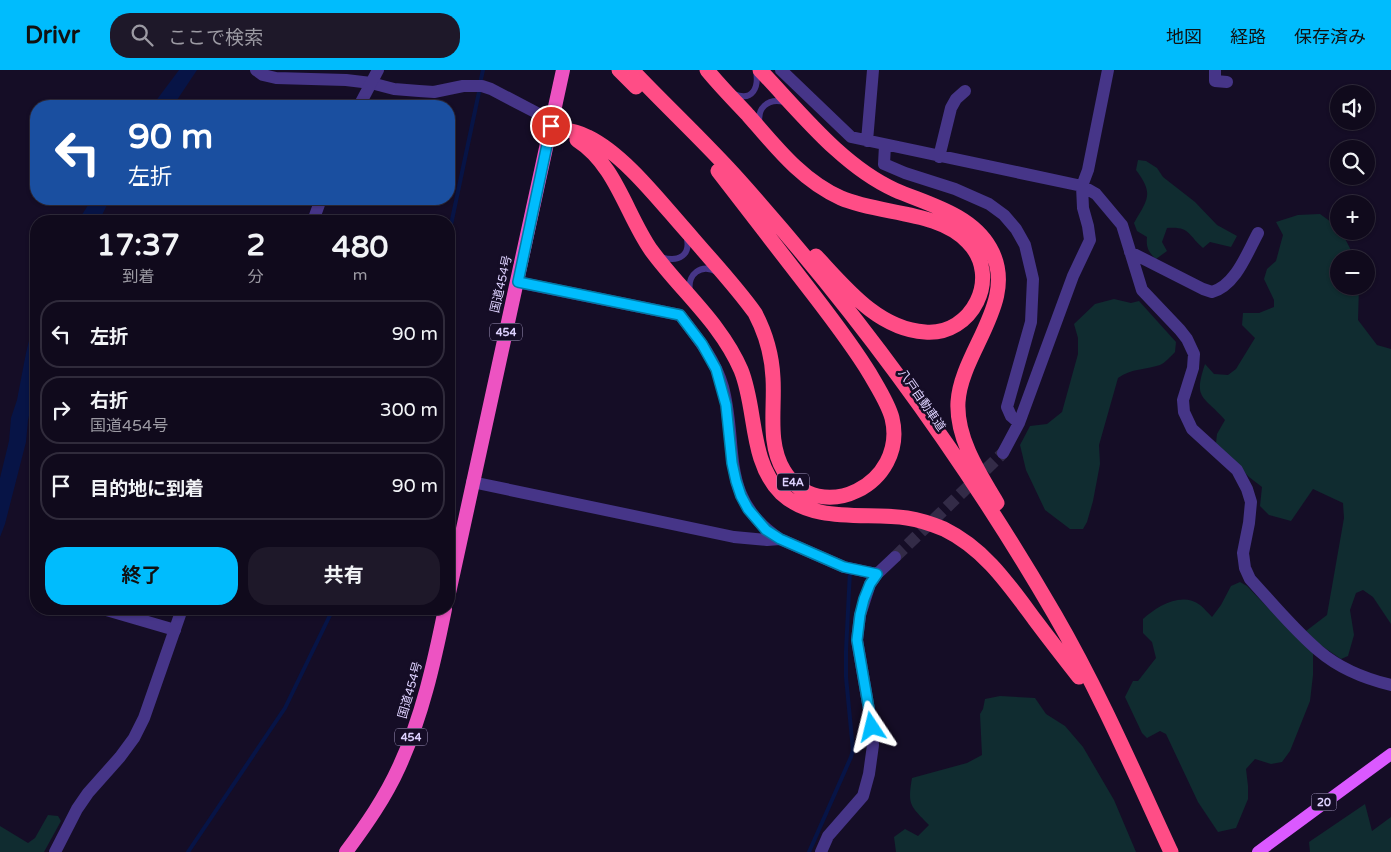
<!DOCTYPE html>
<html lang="ja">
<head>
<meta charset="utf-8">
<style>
  body { margin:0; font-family:"Varela Round","Noto Sans JP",sans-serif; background:#1e1829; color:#f1f3f6; height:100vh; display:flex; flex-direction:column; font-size:19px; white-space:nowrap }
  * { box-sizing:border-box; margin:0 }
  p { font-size:16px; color:#9c9aa3 }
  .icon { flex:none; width:28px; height:28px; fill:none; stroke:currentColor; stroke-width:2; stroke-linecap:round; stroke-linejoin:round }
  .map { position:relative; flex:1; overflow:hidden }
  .side { position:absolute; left:30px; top:145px; width:425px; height:400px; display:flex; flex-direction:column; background:#100a1c; border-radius:20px; box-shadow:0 1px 4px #0004,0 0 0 1px #302b3b }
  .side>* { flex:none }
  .banner { position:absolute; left:30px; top:30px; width:425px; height:105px; border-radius:20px; box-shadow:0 1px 4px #0004,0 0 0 1px #302b3b; background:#1a4fa0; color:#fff; overflow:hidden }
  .controls { position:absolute; left:1330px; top:15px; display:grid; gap:10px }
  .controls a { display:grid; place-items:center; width:45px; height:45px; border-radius:50%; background:#100a1c; box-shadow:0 1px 4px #0004,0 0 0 1px #302b3b; font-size:25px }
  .pin { position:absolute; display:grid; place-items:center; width:42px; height:42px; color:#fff; margin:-21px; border:2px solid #fff; border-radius:50%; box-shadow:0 1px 5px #0007 }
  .me { position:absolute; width:55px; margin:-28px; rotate:350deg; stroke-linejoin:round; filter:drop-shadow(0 0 4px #0008) }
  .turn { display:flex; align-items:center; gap:18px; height:105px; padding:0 15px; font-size:22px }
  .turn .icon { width:65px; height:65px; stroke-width:2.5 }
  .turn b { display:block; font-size:35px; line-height:42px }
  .eta { display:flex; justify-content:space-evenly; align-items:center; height:85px; text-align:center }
  .eta b { font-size:30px; font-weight:700; line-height:35px }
  .cta { display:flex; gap:10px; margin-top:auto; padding:10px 15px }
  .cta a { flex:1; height:58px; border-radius:20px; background:#00bcfd; color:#111; font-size:20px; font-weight:700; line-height:58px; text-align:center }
  .cta a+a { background:#1e1829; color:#f1f3f6 }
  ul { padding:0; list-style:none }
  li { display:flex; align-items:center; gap:15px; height:68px; margin:0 10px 8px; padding:0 5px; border:2px solid #302b3b; border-radius:20px }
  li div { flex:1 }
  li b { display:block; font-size:19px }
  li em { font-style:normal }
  header { display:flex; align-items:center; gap:30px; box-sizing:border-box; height:70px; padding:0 25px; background:#00bcfd; color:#111 }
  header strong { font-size:24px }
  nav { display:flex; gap:28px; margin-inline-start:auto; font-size:18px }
  .search { width:350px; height:45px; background:#1e1829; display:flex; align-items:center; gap:12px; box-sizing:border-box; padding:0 18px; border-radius:20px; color:#9c9aa3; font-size:19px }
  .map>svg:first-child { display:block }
  .green { fill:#102c30 }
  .water { fill:#071446 }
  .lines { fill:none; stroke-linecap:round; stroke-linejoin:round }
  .stream { stroke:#071446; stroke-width:4 }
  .minor-tunnel { stroke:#332b47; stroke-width:12; stroke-dasharray:12 6; stroke-linecap:butt }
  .service { stroke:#463588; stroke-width:6 }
  .minor { stroke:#463588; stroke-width:12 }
  .tertiary { stroke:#463588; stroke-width:12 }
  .primary { stroke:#db59ff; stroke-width:12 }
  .trunk { stroke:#ed53c2; stroke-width:14 }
  .motorway { stroke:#ff4d86; stroke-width:15 }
  .route-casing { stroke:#007aa4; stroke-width:12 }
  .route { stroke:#00bcfd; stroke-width:9 }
  .labels { text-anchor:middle; stroke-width:5; stroke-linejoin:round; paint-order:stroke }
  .shield { fill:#150d26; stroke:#a297be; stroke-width:1 }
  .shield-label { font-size:11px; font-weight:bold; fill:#ded2ff }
  .street-label { font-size:12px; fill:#ded2ff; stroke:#150d26 }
</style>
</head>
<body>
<header>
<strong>Drivr</strong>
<div class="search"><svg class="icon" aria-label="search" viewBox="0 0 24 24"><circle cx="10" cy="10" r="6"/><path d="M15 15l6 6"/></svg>ここで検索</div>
<nav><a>地図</a><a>経路</a><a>保存済み</a></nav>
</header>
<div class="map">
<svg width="1391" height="782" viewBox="0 0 1391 782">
  <rect width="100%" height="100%" fill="#150d26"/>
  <path class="green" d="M1138 90 1146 91 1157 98 1163 107 1195 132 1217 155 1237 166 1231 177 1210 172 1203 178C1188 165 1190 156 1167 158L1162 172 1167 181 1156 189C1148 182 1146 177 1147 167L1137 161 1134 153C1148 129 1154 124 1136 100Z
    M1320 144 1338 157 1339 161H1341L1354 186V189H1339V216H1359L1358 250 1377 275 1391 279V554L1373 527 1363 520 1356 523 1350 540 1354 565 1348 586 1341 589 1319 574 1306 561 1327 545 1344 448 1343 433 1313 419 1291 451 1269 445 1260 436 1262 417 1249 407 1216 373 1217 364 1225 350C1203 325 1193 330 1205 294L1214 304 1228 305 1236 299 1255 268 1242 255 1243 243H1259L1274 237V230L1264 209 1267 199 1276 191 1283 165 1276 152 1298 145Z
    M1114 229 1131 233 1139 231 1176 272 1175 282C1171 286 1165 293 1160 295 1145 300 1132 298 1118 308L1099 375 1100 394 1093 431 1087 452 1083 459H1070L1045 440 1026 400 1020 375 1030 356 1047 354 1062 342 1078 284V268L1074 254 1095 234Z
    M1240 512 1247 516 1297 568 1313 582V605L1310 631 1290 681 1282 692 1271 694 1255 689 1246 699 1248 716V729L1236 758 1218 762 1198 732 1166 664 1160 661 1147 668 1142 663 1125 627 1133 611H1138L1156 588 1152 572 1143 563V549C1157 536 1182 521 1200 535 1204 538 1208 543 1212 547L1221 535 1231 516Z
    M1000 626 1035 628 1046 644 1065 656 1083 677 1114 730 1136 782H896L894 767 905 759 918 766 929 755C911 736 907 736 912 708L967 693 982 685 980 644 983 639 985 629Z
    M1365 734 1372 761 1391 747V782H1310L1309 772Z
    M48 745 58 746 61 751 44 782H0V756L28 773 35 768Z"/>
  <path class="water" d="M179 0H197L173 36H152Z
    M92 129H110L99 151H78Z
    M36 242V317L28 350 26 372 5 454 0 467V408L9 371 11 348 17 330 26 283Z"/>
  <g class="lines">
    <path class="stream" d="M481 9 483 0
      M449 164 479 22
      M188 782 285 638 333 539
      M809 782 851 687 853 680 846 607V581L850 501"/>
    <path class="minor-tunnel" d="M895 487 1003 383"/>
    <path class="service" d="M734 24C753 32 759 17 756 1
      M760 55C756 38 768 28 784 32
      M661 187C679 193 692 185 686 165
      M690 222C687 204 701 193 717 202"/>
    <path class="minor" d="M256 0 263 5 276 8 346 10 371 13 394 19 419 21 434 22 463 16H482L491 19 537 43 551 57
      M781 0 851 67 1082 116 1096 124 1122 155 1142 220 1180 260 1187 269 1194 284 1193 298 1183 330 1184 342 1192 359 1237 400 1247 419 1251 432 1249 453 1243 483 1245 498 1250 509C1272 533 1294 560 1319 581 1339 598 1366 609 1391 615
      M1215 0V11L1227 12
      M867 71 873 0
      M885 75 884 94 905 103 955 119 989 134 1004 145 1016 159 1025 175 1033 209 1031 252 1007 337 1011 346 1019 353
      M939 87 951 38 956 29 965 21
      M1130 182 1203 219 1212 222C1236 215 1247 183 1258 163
      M517 212 680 245C697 267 715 289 723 317 739 377 718 428 780 469
      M1003 383 1019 353 1073 206 1090 170 1088 156 1083 138 1082 116 1088 100 1108 0
      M472 412 734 467 767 470 780 469 844 497 877 504
      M103 539 175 560
      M821 782 828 766 863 726 869 704 873 675 872 657 857 570 860 545 870 514 877 504 895 487"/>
    <path class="tertiary" d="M359 36 378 0
      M313 151 321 129
      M55 782 77 739 88 723 120 687 134 668 144 648 182 539"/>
    <path class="primary" d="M1258 782 1391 684"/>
    <path class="trunk" d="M449 523 563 0
      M346 782C366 755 385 728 399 697 422 647 434 593 445 539"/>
    <path class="motorway" d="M619 0 636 17
      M632 0C667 37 705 72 739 110 858 243 965 390 1055 545 1099 621 1134 702 1171 782
      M707 0C720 16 734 30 748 45 775 76 802 111 841 128 880 145 938 140 968 172 1002 207 972 266 925 262 878 259 845 217 816 186
      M760 0C800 42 842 96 895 120 927 134 971 144 990 178 1020 230 961 281 958 332 956 368 979 403 997 433
      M551 57C563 59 577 61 588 67 625 85 661 133 689 164 711 190 735 215 755 243 766 264 772 285 773 308 775 339 767 373 784 401 819 458 908 414 892 348 888 333 878 318 870 304 853 276 833 250 813 224 781 183 750 142 718 101
      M577 70C616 95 626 144 651 180 681 221 721 253 741 300 757 339 749 391 781 423 814 454 866 442 907 448 920 450 932 454 944 459 985 479 1009 515 1035 550 1050 570 1064 588 1079 607"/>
  </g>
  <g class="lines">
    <defs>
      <path id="route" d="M551 56 518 212 680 245 702 274 716 299 726 335 732 393 736 411 741 426 748 439 766 460 780 469 844 497 877 504 870 514 864 529 860 545 857 570 872 657"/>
    </defs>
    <use href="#route" class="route-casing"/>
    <use href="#route" class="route"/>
  </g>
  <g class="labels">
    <g class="shield">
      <rect x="490" y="253.5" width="32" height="17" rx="4"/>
      <rect x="777" y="403.5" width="32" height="17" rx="4"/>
      <rect x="395" y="658.5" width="32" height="17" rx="4"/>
      <rect x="1311.5" y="723.5" width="25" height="17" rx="4"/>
    </g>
    <g class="shield-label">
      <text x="506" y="266">454</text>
      <text x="793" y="416">E4A</text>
      <text x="411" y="671">454</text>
      <text x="1324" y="736">20</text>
    </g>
    <g class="street-label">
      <text transform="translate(501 214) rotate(-77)" y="4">国道454号</text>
      <text transform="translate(922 330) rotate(55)" y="4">八戸自動車道</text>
      <text transform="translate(410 620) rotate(-74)" y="4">国道454号</text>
    </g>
  </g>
</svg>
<div class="controls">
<a><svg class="icon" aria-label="sound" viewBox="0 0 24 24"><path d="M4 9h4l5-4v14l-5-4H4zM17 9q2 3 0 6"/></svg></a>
<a><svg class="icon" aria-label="search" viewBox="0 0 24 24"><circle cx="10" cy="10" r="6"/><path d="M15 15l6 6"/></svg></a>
<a>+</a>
<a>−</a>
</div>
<div class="pin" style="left:551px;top:56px;background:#d93025"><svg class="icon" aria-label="arrive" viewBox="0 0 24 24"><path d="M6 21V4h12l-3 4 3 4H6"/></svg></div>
<svg class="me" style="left:872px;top:657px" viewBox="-20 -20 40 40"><path d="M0-17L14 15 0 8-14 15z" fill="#00bcfd" stroke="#fff" stroke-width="4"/></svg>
<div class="banner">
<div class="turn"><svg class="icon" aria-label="left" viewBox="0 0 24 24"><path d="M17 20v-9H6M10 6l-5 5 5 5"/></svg><div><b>90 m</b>左折</div></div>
</div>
<section class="side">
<div class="eta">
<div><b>17:37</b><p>到着</p></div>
<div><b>2</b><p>分</p></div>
<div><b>480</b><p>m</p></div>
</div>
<ul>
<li><svg class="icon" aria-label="left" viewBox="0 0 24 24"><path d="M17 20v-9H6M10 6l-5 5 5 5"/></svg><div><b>左折</b></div><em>90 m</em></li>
<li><svg class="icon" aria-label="right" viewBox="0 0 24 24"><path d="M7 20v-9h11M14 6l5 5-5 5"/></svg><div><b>右折</b><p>国道454号</p></div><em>300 m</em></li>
<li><svg class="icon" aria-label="arrive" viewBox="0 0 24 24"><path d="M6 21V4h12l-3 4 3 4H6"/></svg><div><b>目的地に到着</b></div><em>90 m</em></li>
</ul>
<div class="cta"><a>終了</a><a>共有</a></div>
</section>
</div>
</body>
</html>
